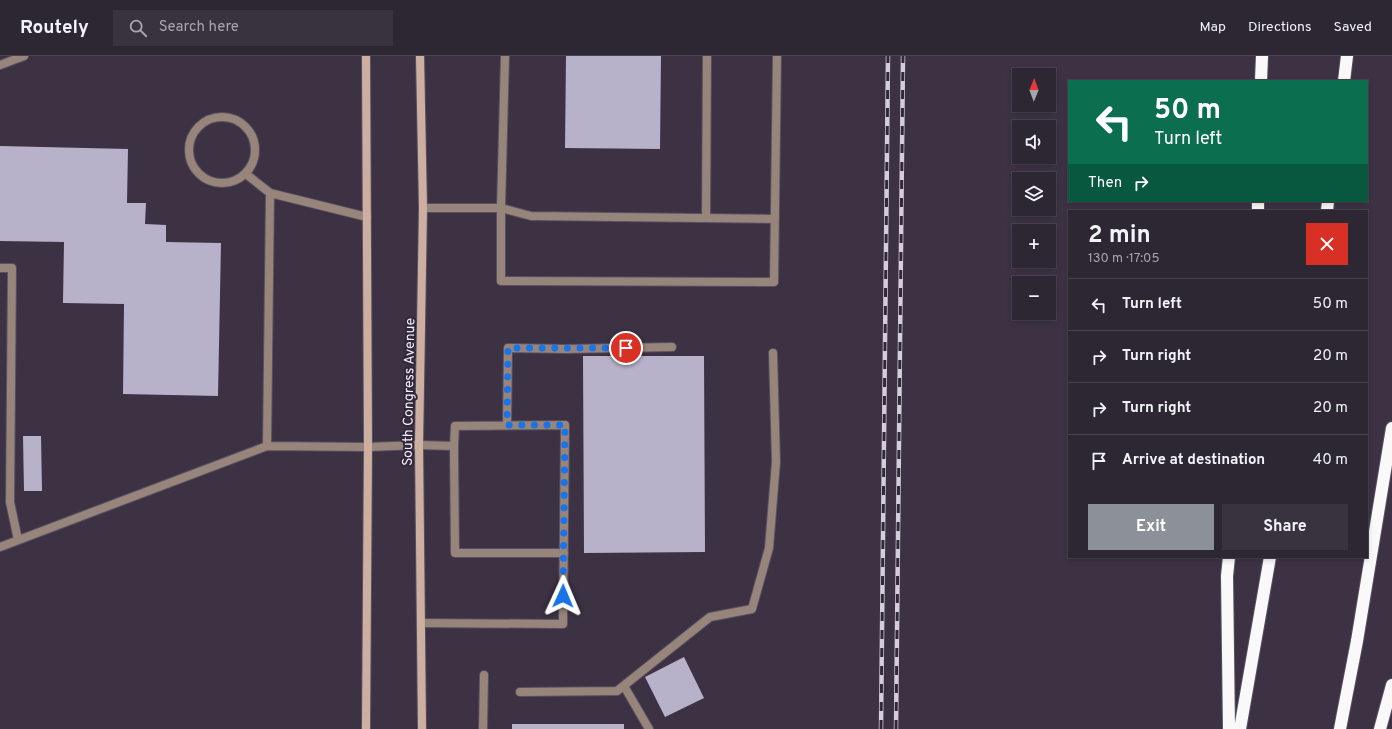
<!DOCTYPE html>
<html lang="en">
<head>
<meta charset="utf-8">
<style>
  body { margin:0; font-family:Overpass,sans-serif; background:#39323f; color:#f1f3f6; height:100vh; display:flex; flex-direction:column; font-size:15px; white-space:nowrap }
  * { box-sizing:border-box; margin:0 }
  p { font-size:13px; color:#a7a5ac }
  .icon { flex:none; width:22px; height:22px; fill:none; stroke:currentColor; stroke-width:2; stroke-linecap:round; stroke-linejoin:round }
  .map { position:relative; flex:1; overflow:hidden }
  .drawer { position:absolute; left:1068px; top:154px; width:300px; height:348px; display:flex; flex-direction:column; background:#2d2633; border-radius:0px; box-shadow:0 2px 6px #0003,0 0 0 1px #48434e }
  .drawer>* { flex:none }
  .top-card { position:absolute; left:1068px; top:24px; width:300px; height:122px; border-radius:0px; box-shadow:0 2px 6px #0003,0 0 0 1px #48434e; background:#0b6e4f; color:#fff; overflow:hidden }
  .needle { width:26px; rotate:1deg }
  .fabs { position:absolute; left:1012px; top:12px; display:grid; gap:8px }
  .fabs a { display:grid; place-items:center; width:44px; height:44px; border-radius:0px; background:#2d2633; box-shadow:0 2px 6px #0003,0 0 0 1px #48434e; font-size:20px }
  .pin { position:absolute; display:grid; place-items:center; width:34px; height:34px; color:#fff; margin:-17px; border:2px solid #fff; border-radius:50%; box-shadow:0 1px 4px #0007 }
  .me { position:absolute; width:44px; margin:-22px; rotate:1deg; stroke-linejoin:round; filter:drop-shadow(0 0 3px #0008) }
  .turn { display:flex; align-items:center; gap:14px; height:84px; padding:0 20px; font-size:18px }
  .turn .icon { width:52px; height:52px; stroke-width:2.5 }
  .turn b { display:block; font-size:28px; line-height:34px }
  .then { display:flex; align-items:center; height:38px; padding:0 20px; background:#0003; gap:8px; font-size:15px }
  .round { display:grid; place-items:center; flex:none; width:42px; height:42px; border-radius:0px; background:#39323f }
  .head { display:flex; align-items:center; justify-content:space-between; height:68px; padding:0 20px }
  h1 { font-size:24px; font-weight:700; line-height:30px }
  .action { display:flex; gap:8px; margin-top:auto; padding:8px 20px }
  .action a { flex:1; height:46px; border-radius:0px; background:#8c9099; color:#fff; font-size:16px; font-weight:700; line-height:46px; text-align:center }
  .action a+a { background:#39323f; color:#f1f3f6 }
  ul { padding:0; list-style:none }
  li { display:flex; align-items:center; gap:12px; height:52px; padding:0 20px; border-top:1px solid #48434e }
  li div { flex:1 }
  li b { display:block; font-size:15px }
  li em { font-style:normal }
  header { display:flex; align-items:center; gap:24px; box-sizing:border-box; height:56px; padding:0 20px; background:#2d2633; border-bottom:1px solid #48434e }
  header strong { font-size:19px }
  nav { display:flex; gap:22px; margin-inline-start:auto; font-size:14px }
  .search { width:280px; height:36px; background:#39323f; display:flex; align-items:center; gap:10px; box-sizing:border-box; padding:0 14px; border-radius:0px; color:#a7a5ac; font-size:15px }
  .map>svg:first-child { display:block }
  .building { fill:#b7b2ca }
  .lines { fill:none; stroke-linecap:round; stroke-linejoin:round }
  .lane-casing { stroke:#595061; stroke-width:10 }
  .street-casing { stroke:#595061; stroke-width:10 }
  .secondary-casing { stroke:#595061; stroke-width:10 }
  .highway-casing { stroke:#595061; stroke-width:14 }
  .lane { stroke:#97847b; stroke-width:8 }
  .street { stroke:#97847b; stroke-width:8 }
  .secondary { stroke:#cdafa1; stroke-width:8 }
  .highway { stroke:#f9f9f9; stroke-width:12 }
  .rail-casing { stroke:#d4cdda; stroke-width:4.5 }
  .rail { stroke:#31283a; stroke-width:3; stroke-dasharray:9; stroke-linecap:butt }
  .route { stroke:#1a73e8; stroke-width:7; stroke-dasharray:0 12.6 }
  .labels { text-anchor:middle; stroke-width:4; stroke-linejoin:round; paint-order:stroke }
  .street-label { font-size:14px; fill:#f4eefa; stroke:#31283a }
</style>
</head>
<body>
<header>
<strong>Routely</strong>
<div class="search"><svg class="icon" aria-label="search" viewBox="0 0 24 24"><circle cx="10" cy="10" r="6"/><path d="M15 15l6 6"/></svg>Search here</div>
<nav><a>Map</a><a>Directions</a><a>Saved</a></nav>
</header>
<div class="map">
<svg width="1392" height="673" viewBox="0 0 1392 673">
  <rect width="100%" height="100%" fill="#3c3244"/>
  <path class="building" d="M566 0H661L660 93 565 92Z
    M0 90 128 93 127 147H146L145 168 166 169V186L221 187 218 340 123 338 124 248 63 247 64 186 0 185Z
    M583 300H704L705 496 584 497Z
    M23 380H41L42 435H24Z
    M684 601 704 642 665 661 645 621Z
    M512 668H624V673H512Z"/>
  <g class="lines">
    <defs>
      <path id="lane" d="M189 94a33 33 0 1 1 66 0a33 33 0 1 1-66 0Z
        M246 118 270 137 367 161
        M423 152H501L505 0
        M706 162 707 0
        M775 163 531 160 501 152V225L774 226 777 0
        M0 212H12L10 446 18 484
        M507 369 508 292 566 293 672 291
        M419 389 454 390 455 497H564
        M267 390 270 137
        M0 491 267 390 368 391
        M421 567 563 568 565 369 455 370 454 390
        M624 630 649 673
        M520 636 617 635 710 561 752 553 769 492 776 406 773 297
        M483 673 484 619"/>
      <path id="street" d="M0 9 24 0
        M368 391 419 389"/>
      <path id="secondary" d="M420 0 423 152 419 389 422 673
        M366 673 368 391 366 0"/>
      <path id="highway" d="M1261 25 1262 0
        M1344 25 1347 0
        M1258 155V145
        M1327 155 1328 145
        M1229 673 1227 520 1229 501
        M1240 673 1270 501
        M1340 673 1357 585 1392 372
        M1380 673 1392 629"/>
    </defs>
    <use href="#lane" class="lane-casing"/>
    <use href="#street" class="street-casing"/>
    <use href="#secondary" class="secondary-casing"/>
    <use href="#highway" class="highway-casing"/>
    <use href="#lane" class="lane"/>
    <use href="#street" class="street"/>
    <use href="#secondary" class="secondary"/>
    <use href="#highway" class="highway"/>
    <defs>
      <path id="rail" d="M881 673 888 0
        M896 673 903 0"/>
    </defs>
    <use href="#rail" class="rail-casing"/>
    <use href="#rail" class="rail"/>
  </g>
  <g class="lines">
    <path class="route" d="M563 540 565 369H507L508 292H626"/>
  </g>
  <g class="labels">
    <g class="street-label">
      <text transform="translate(408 336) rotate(-89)" y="5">South Congress Avenue</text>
    </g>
  </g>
</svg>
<div class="fabs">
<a><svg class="needle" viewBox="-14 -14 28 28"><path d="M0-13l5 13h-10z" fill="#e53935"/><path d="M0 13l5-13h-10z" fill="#a7a5ac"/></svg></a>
<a><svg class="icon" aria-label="sound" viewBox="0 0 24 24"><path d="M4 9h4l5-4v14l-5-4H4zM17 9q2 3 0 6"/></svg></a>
<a><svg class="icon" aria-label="layers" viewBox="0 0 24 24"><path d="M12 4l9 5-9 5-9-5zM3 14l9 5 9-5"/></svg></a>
<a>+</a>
<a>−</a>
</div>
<div class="pin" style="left:626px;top:292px;background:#d93025"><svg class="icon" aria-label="arrive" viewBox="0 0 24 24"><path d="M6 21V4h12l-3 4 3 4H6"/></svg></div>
<svg class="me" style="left:563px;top:540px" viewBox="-20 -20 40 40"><path d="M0-17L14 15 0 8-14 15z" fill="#1a73e8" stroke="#fff" stroke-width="4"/></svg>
<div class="top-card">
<div class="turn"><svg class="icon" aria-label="left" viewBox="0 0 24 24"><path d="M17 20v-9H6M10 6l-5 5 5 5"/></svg><div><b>50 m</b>Turn left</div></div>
<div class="then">Then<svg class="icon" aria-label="right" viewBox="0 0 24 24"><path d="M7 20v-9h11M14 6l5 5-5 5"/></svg></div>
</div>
<section class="drawer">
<div class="head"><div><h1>2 min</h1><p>130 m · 17:05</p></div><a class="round" style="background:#d93025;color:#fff"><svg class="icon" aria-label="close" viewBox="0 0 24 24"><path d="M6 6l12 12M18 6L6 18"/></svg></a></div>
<ul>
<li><svg class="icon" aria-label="left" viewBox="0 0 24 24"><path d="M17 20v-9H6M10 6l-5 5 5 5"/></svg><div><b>Turn left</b></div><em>50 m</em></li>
<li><svg class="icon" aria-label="right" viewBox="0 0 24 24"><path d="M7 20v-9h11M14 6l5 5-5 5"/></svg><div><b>Turn right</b></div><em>20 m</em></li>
<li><svg class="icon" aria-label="right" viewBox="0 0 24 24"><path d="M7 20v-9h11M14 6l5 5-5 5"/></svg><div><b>Turn right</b></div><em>20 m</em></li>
<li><svg class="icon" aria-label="arrive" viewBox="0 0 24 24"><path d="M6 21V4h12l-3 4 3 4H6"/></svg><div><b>Arrive at destination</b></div><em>40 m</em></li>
</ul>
<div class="action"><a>Exit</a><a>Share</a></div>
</section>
</div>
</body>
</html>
